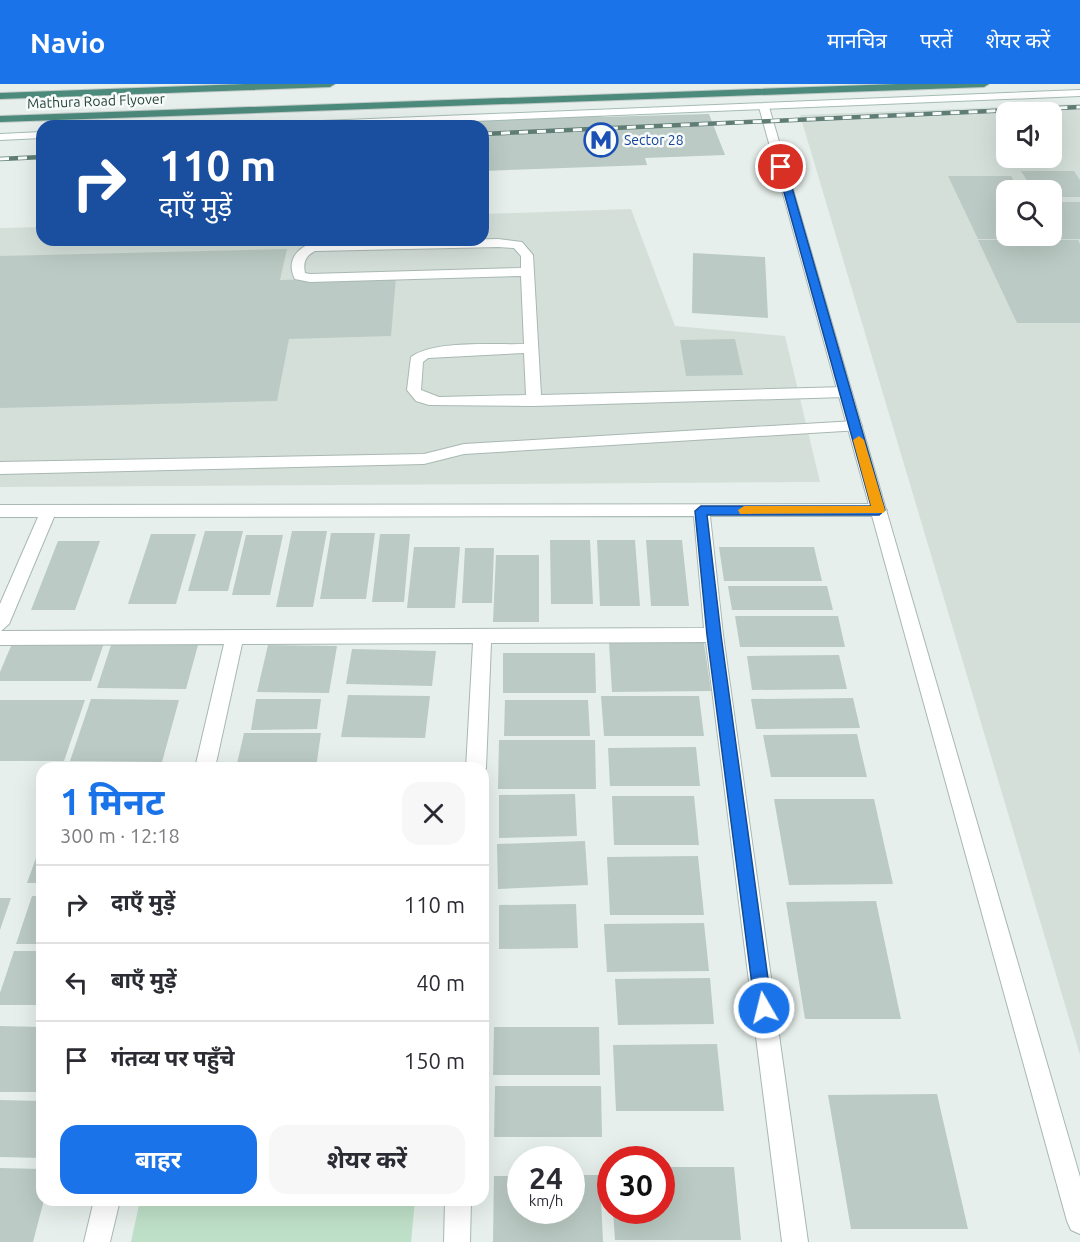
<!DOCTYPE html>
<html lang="hi">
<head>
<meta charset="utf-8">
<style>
  body { margin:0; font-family:Ubuntu,"Noto Sans Devanagari",sans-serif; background:#f7f7f7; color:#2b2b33; height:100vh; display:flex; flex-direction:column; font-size:22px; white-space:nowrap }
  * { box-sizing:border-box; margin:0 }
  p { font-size:20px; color:#7c7c81 }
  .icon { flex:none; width:33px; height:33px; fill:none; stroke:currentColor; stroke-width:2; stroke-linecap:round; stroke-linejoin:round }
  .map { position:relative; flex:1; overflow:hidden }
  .sheet { position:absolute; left:36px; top:678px; width:453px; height:444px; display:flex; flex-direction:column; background:#fff; border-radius:18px; box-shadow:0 6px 24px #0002 }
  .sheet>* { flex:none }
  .guide { position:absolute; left:36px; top:36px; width:453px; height:126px; border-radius:18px; box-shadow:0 6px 24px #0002; background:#1a4fa0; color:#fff; overflow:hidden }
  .controls { position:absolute; left:996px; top:18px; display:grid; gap:12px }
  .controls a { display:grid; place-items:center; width:66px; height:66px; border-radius:12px; background:#fff; box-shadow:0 6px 24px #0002; font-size:30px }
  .speed { position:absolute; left:507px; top:1062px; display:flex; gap:12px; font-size:30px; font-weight:700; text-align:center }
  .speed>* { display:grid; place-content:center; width:78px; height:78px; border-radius:50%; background:#fff; box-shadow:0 6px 24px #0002; line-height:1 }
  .speed small { font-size:15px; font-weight:400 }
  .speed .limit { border:9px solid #d22; background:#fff; color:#111 }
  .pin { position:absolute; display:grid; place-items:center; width:51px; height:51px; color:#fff; margin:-26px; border:3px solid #fff; border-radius:50%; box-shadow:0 2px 6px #0007 }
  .me { position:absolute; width:66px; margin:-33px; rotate:352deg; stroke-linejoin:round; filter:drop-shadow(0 0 4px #0008) }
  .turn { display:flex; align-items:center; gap:21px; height:126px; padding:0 24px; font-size:27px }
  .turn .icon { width:78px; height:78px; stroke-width:2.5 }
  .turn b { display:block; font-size:42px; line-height:51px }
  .round { display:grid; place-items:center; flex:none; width:63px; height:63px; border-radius:18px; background:#f7f7f7 }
  .summary { display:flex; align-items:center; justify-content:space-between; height:102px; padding:0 24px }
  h1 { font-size:36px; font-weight:700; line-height:45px; color:#1a73e8 }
  .button { display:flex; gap:12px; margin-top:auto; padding:12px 24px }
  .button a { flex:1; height:69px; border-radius:18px; background:#1a73e8; color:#fff; font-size:24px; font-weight:700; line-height:69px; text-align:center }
  .button a+a { background:#f7f7f7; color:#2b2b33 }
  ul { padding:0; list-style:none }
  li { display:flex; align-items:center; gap:18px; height:78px; padding:0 24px; border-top:2px solid #e1e1e2 }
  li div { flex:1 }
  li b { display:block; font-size:22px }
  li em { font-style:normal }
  header { display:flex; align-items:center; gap:36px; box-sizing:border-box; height:84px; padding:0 30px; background:#1a73e8; color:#fff }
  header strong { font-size:28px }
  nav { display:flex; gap:33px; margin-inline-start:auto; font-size:21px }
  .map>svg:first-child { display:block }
  .built { fill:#d4dfda; fill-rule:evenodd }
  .green { fill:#bfe0c8 }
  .building { fill:#bbcac4 }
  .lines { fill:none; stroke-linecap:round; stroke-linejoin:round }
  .service-casing { stroke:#a8b8b2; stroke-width:2 }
  .minor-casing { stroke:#a8b8b2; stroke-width:2 }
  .tertiary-casing { stroke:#a8b8b2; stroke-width:2 }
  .secondary-casing { stroke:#a4bbb3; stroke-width:2 }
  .trunk-casing { stroke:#c2cac8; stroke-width:2 }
  .service { fill:#fff; fill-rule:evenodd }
  .minor { fill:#fff; fill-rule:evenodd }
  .tertiary { fill:#fff; fill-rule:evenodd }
  .secondary { fill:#fff; fill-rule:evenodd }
  .trunk { fill:#4c8a7c; fill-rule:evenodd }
  .rail-casing { stroke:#5f7d75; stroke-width:4.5 }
  .rail { stroke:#f7fbf9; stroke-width:3; stroke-dasharray:9; stroke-linecap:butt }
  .route { fill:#1a73e8; stroke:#114b97; stroke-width:1.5 }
  .slow { fill:#f59e0b }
  .labels { text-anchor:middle; stroke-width:5; stroke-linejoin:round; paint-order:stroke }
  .far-street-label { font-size:14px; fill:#24423a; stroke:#f7fbf9 }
  .far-transit-label { font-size:14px; fill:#164399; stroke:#f7fbf9; text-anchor:start }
</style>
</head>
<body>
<header>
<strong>Navio</strong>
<nav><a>मानचित्र</a><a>परतें</a><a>शेयर करें</a></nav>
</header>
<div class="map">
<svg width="1080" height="1158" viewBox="0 0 1080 1158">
  <rect width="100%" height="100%" fill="#e6efeb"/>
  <path class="built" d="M1080 20V971L800 31ZM1006 28H1052V74H1006ZM1006 106H1052V152H1006Z
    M631 125 675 242 785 252 820 398 0 403V144L42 143V156H483V130Z"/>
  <path class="green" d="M140 1116H415L411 1158H131Z"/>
  <path class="building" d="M600 26 601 33 709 30 725 71 645 74 647 81 483 87V42H367Z
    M1021 87H1074L1080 96V113H1052V106H1033Z
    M948 92H1011L1019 106H1006V152H1052V118H1080V155H978Z
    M978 156H1078L1080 160V239H1017Z
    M287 165 280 196 396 193 391 252 289 255 277 317 0 324V172Z
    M693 169 765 173 768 234 692 229Z
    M735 255 743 291 686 292 680 256Z
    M205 447H243L228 507H188Z
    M292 447H327L313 523H276Z
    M331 449H375L366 515H320Z
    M151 450H196L176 520H128Z
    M380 450H410L404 518H372Z
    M246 451H283L270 511H232Z
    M550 456H590L593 520H551Z
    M597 456H635L640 522H600Z
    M646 456H682L689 522H651Z
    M58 457H100L75 526H31Z
    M414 463H460L455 524H407Z
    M719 463H814L822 497H724Z
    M465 464H494L492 519H462Z
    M496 471H539V538H493Z
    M728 502H827L833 526H732Z
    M735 532H838L845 563H740Z
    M14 555 105 556 91 597H0V588Z
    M609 559H704L711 607 612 608Z
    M111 561H198L186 605 97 604Z
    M268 561 337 562 329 609 257 608Z
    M352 565 436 567 432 602 346 600Z
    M503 569H595L596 609H503Z
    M839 571 847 605 752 606 747 572Z
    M348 611 430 612 425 654 341 653Z
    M601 612H699L704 652H604Z
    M853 614 860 644 756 645 751 615Z
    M91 615 179 616 162 678 70 677Z
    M256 615H321L317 645 251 646Z
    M0 616H85L64 677H0Z
    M505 616H588L590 652H504Z
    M244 649H321L316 684H236Z
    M857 650 867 693H771L763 651Z
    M499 656H595L596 705H498Z
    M696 663 700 702H610L608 664Z
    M575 710 577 752 499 754V711Z
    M612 712H694L699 761H614Z
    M774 715H874L893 800 789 801Z
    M42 757V799H27Z
    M585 757 588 801 498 805 497 760Z
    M698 772 704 831H610L607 773Z
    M32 812H42V860H16Z
    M0 814H11L0 846Z
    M876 817 901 935H805L786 818Z
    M576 820 578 864 499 865V821Z
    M704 839 709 887 607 888 604 840Z
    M14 867H42V921H0V909Z
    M710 894 714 940 618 941 615 895Z
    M0 942 42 943V1008H0Z
    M494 943H599L600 991H493Z
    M717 960 724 1027H616L613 961Z
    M495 1002H601L602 1053H494Z
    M937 1010 968 1145H851L828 1011Z
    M0 1016 42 1017V1074L0 1073Z
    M662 1083H734L741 1156H615L613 1126H662Z
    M0 1084 42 1085 44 1116 33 1158H0Z
    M572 1091H600L603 1158H493L494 1092H520V1126H572Z"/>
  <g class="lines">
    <defs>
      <path id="service" d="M498 155 522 158 533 171 541 311 845 303 852 308 845 313 534 322 429 321 416 317 407 306 411 273C434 256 494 261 524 260L521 192 310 198 295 195C286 178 296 164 313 159ZM498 163 514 164 521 172V184L310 190 305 189C303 179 305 172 315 167ZM524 269 526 311 439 313 421 306 423 278 428 274Z
        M855 337 860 338 862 342 860 346 464 370 424 380 0 390V378L424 370 464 360Z"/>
      <path id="minor" d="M879 420 887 426 879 432H710L723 551 808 1158H782L706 558 491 559 486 684 483 690V684H466L473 559 242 560 215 684H195L224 560 0 561V520L38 433H0V421ZM694 432 704 544 1 547 9 540 54 433Z
        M94 1116H120L110 1158H84Z
        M445 1116H471L470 1158H444Z"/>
      <path id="tertiary" d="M764 20 769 23 1080 1093V1150L1071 1146 1067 1137 759 23Z"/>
      <path id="secondary" d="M1080 6V12L352 42H268L273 39Z
        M42 48V54L0 56V50Z"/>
      <path id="trunk" d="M245 0H335L330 3 0 15V9Z
        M897 0H989L984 3 0 38V32Z"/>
    </defs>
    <use href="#service" class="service-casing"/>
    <use href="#minor" class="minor-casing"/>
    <use href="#tertiary" class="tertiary-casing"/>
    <use href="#secondary" class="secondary-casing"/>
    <use href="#trunk" class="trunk-casing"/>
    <use href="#service" class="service"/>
    <use href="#minor" class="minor"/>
    <use href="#tertiary" class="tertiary"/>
    <use href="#secondary" class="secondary"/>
    <use href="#trunk" class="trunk"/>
    <defs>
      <path id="rail" d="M483 50 1080 23
        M0 75 42 73"/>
    </defs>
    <use href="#rail" class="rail-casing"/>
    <use href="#rail" class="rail"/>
  </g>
  <path class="route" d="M781 80 786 83 885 426 879 431H707L721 551 772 924 770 931 764 933 758 931 755 924 707 551 695 427 701 422H871L777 83Z"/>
  <path class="slow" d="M859 352 864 356 885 426 883 429 740 430 738 426 744 422H871L853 356Z"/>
  <defs>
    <symbol id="metro-ring" viewBox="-11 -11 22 22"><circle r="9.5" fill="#f7fbf9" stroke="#1a4fb4" stroke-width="1.5"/><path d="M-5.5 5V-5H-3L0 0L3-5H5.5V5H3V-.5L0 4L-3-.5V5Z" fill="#1a4fb4"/></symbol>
  </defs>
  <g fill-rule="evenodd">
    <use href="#metro-ring" x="582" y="37" width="38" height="38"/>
  </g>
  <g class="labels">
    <g class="far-street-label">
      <text transform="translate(96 17) rotate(-2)" y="5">Mathura Road Flyover</text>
    </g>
    <g class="far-transit-label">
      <text x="624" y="61">Sector 28</text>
    </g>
  </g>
</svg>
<div class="controls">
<a><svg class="icon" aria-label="sound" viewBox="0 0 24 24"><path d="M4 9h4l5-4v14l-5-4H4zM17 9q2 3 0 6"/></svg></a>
<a><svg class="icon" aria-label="search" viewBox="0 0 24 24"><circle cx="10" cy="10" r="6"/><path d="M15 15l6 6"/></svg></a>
</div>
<div class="speed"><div>24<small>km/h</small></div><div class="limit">30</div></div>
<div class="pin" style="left:781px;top:83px;background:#d93025"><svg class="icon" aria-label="arrive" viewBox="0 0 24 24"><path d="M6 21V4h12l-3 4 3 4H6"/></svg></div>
<svg class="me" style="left:764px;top:924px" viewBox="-20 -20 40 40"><circle r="17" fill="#1a73e8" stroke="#fff" stroke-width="3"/><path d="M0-11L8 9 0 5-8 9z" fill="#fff"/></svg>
<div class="guide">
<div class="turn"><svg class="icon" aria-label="right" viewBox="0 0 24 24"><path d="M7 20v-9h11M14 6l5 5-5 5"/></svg><div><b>110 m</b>दाएँ मुड़ें</div></div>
</div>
<section class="sheet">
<div class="summary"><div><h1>1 मिनट</h1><p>300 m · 12:18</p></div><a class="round"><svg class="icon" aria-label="close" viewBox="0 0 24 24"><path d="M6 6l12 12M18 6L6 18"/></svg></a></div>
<ul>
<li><svg class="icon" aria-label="right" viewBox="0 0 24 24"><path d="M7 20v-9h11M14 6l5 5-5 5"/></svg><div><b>दाएँ मुड़ें</b></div><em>110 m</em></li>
<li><svg class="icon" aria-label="left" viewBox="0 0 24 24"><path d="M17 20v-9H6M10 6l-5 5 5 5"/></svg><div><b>बाएँ मुड़ें</b></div><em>40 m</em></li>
<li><svg class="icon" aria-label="arrive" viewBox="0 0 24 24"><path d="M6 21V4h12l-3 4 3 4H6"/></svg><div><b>गंतव्य पर पहुँचे</b></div><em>150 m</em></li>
</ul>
<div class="button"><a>बाहर</a><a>शेयर करें</a></div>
</section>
</div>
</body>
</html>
